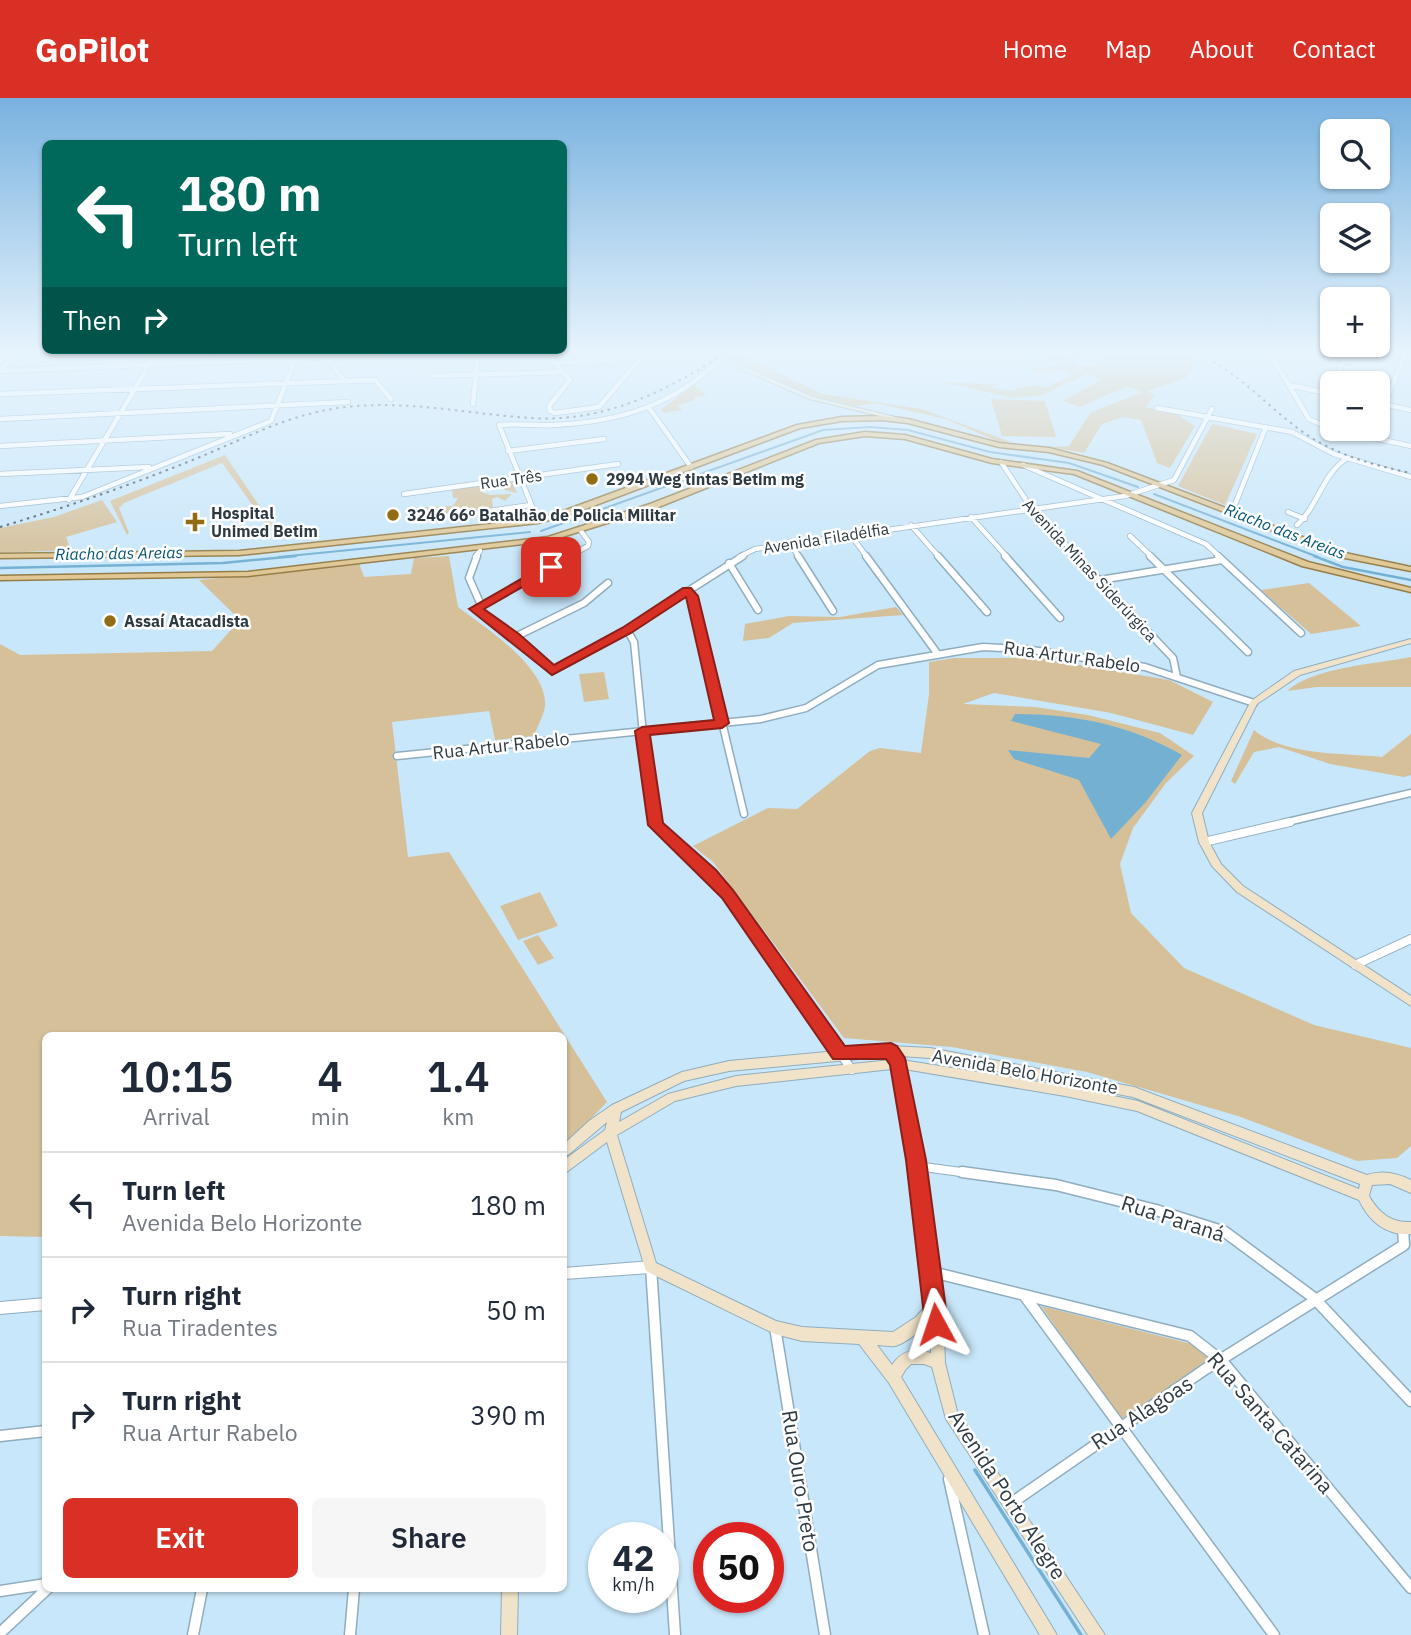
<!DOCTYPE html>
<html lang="en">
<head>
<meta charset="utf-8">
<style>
  body { margin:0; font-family:"IBM Plex Sans",sans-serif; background:#f6f6f7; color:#1f2937; height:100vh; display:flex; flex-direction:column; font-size:26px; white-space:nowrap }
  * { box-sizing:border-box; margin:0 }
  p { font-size:23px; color:#747a83 }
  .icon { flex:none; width:38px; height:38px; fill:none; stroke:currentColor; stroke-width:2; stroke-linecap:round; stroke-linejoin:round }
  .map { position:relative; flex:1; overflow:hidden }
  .panel { position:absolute; left:42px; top:934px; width:525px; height:560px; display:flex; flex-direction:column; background:#fff; border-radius:10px; box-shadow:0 2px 5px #0004 }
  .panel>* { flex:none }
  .top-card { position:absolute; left:42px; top:42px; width:525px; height:214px; border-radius:10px; box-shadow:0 2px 5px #0004; background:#00695c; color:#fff; overflow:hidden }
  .fabs { position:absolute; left:1320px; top:21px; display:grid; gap:14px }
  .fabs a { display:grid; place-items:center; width:70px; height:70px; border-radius:10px; background:#fff; box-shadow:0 2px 5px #0004; font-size:35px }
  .speed { position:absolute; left:588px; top:1424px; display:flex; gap:14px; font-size:35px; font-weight:700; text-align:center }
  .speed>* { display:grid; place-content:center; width:91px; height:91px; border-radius:50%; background:#fff; box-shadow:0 2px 5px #0004; line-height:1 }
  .speed small { font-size:18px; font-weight:400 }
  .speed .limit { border:10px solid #d22; background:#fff; color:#111 }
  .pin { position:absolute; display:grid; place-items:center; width:60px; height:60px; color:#fff; margin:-30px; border-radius:14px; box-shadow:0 4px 10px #0006 }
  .me { position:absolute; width:77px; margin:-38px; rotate:355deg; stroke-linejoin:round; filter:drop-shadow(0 0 5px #0008) }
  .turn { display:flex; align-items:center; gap:24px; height:147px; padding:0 21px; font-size:32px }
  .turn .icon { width:91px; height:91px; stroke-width:2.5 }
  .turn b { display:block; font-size:49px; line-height:60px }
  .then { display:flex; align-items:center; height:66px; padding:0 21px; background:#0003; gap:14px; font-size:26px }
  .eta { display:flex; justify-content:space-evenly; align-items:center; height:119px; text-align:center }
  .eta b { font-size:42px; font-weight:600; line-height:49px }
  .action { display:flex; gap:14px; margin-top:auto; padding:14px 21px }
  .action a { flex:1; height:80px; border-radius:10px; background:#d93025; color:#fff; font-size:28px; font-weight:600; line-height:80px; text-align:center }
  .action a+a { background:#f6f6f7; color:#1f2937 }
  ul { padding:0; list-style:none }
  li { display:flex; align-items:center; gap:21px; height:105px; padding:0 21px; border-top:2px solid #e0e1e3 }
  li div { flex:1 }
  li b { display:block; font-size:26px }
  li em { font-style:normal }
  header { display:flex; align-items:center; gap:42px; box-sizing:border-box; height:98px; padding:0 35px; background:#d93025; color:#fff }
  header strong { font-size:33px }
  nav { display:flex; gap:38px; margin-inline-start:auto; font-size:24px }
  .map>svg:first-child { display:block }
  .green { fill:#d5c09a }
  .water { fill:#74b0d2 }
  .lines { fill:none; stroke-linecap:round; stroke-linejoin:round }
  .stream-far2 { stroke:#74b0d2; stroke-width:2 }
  .stream-far1 { stroke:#74b0d2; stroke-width:2.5 }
  .stream { stroke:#74b0d2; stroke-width:3.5 }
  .minor-far3-casing { stroke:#90adbe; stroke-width:6 }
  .minor-far2-casing { stroke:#90adbe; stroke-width:9 }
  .minor-far1-casing { stroke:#90adbe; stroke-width:10 }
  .minor-casing { stroke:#90adbe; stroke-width:13 }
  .tertiary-casing { stroke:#90adbe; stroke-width:2 }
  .secondary-casing { stroke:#90adbe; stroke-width:2 }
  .primary-casing { stroke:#957d48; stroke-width:3 }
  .minor-far3 { stroke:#fff; stroke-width:4.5 }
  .minor-far2 { stroke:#fff; stroke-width:6 }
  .minor-far1 { stroke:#fff; stroke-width:8 }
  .minor { stroke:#fff; stroke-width:10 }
  .tertiary { fill:#fff; fill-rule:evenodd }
  .secondary { fill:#f0e3c9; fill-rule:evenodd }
  .primary { fill:#e0c794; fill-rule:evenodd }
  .rail { stroke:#42515a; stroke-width:2; stroke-dasharray:2.5 4.5; stroke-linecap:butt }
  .route { fill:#d93025; stroke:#8d1f18; stroke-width:2 }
  .poi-dot { fill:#926c13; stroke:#fff; stroke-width:2.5 }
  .labels { text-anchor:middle; stroke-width:5; stroke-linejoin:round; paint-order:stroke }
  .far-street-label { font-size:16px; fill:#2e3a42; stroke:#fff }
  .far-poi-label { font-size:16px; font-weight:bold; fill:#2e3a42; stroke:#fff; text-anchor:start }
  .far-water-label { font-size:16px; font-style:italic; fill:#035375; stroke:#fff }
  .street-label { font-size:18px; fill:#2e3a42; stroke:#fff }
  .near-street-label { font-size:21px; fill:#2e3a42; stroke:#fff }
</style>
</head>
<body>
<header>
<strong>GoPilot</strong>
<nav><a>Home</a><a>Map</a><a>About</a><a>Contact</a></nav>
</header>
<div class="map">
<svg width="1411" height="1537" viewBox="0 0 1411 1537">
  <rect width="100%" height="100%" fill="#c9e7fa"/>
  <path class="green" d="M742 257 822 296 922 311 1011 344H999L946 321 875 305 856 308 804 296 727 259Z
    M1046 257H1064L1078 268 1099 267 1105 261 1087 259 1076 262 1068 257H1182L1195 262 1186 280 1148 293 1155 298 1145 309 1175 315 1195 328 1170 370 1157 365 1141 322 1123 319 1102 326 1084 355 1049 349 1069 348 1091 314 1143 294 1121 287 1125 289 1080 309 1063 303 1102 281 1087 276 1042 297 1013 300 942 284 1001 287 985 289 1016 293 1015 291 1034 287 1045 290 1072 277 1064 271 1037 275 1030 271 1061 268Z
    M694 287 707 298 694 299 695 302 678 307 682 312 664 315 661 311Z
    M991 301 1045 303 1056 339 1002 338Z
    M1212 326 1257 336 1225 407 1178 388Z
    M225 357 273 428 269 430 222 365 124 405 119 410 129 435 127 437 110 403Z
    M511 382 517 395 505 392 502 386 482 388V394L490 397 512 396 505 403 497 399 492 401 493 411 410 419 406 410 453 408 458 400H453L452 391Z
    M102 402 117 424 66 439 71 452 0 455V430L54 419Z
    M449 458 458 509C484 529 548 569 545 608 544 617 537 629 534 638L495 642 489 613 392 624 408 759 449 754 607 1004 564 1049V938H46L45 1139 0 1138V546L20 557 212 553 240 522 199 482 359 465 364 479 411 476 414 460Z
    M1309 485 1361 528 1311 536 1261 492Z
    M896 509 903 517 793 525 769 540 743 543 745 526 789 518 840 519Z
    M1411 559V589H1317L1287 593C1314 569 1375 566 1411 559Z
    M954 560H1038L1169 582 1213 604 1193 637 1111 615 994 595 963 606 1035 609 1088 617 1160 635 1194 658 1166 685 1133 730 1120 766 1131 815 1184 870 1314 927 1411 950V1048L1397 1060 1357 1063 1238 1018 1087 974 952 949 844 940 713 764 693 748 768 710 797 711 870 653 880 650 921 655 929 596V564Z
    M604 574 609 601 584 604 579 576Z
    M1254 632C1285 658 1342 655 1382 659L1411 636V677L1404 679 1330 666 1279 649 1254 654 1235 686 1231 683Z
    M540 794 558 828 518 842 500 808Z
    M538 837 554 860 538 867 523 843Z
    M1041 1208 1192 1246 1211 1262 1121 1321Z"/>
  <path class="water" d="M1015 616C1075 616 1130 627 1182 657L1145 705 1111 741 1079 682 1014 661 1008 652 1089 660 1101 646 1011 623Z"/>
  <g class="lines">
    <path class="stream-far2" d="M1154 396 1318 459
      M541 433 823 332 870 329 908 332 990 354 1069 365 1138 389
      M279 459 530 434"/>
    <path class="stream-far1" d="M1314 458 1343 469 1411 482
      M0 470 223 465 296 458"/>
    <path class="stream" d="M975 1372 1081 1537"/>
    <defs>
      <path id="minor-far3" d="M548 257 570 282 549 308 550 313 555 315 599 309 639 262
        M1271 257 1309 321 1332 331
        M325 259 345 283
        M557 265 707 258
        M0 273 385 257
        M0 273 14 257
        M431 278 563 274
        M1289 287 1332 296
        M1327 295 1347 257
        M0 296 375 282 391 301
        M1377 305 1411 312
        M473 306 478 257
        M1157 310 1292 334 1334 356 1411 379
        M650 311 691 369
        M0 321 348 304
        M1377 324 1405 257
        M1332 331 1411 348
        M0 348 230 336
        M508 353 604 341
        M1001 364 1032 411 1078 459
        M1023 367 1206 446 1220 459
        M0 376 149 369
        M404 396 618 366
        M69 402 155 257
        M0 408 82 399 271 323 297 257
        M1232 414 1266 329
        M1288 414 1305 421
        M468 416 531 407
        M971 419 1007 459
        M538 423 499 327C517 325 535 328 553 327 618 324 674 308 720 261
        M911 427 939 459
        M1297 427C1318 408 1322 377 1346 361
        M850 436 867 459
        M1130 438 1152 459
        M789 444 799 459
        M475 459 480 453
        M568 459 588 448 589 444 581 433
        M739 459 755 451 1125 398 1174 382 1212 311"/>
      <path id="minor-far2" d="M477 458 469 480 481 507
        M571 458 476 511 515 539 552 573 627 532 743 458
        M798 458 833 513
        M866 458 937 555
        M938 458 987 514
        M1005 458 1060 520
        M1076 458 1173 560 1177 579
        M1150 458 1248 554
        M1218 458 1301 535
        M729 465 758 512
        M1100 482 1222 462
        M687 493 692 498 744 716
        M627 532 634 544 650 707 655 725
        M515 539 584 505 608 485
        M397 658 761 621 806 610 878 567 983 549 1025 551 1145 569 1254 605
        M1283 725 1411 695"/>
      <path id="minor-far1" d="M654 724 727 796 852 972
        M1204 744 1290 724
        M1355 867 1411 841
        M917 1068 975 1076"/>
      <path id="minor" d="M962 1074 1056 1087 1156 1112 1225 1134 1314 1200 1411 1303
        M651 1169 675 1537
        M932 1174 1190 1238 1222 1263 1411 1490
        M1024 1197 1274 1537
        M775 1229 825 1537
        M0 1338 46 1333
        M949 1381 984 1537
        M1010 1406 1204 1272 1404 1147 1403 1131
        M0 1493 46 1486
        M0 1535 47 1491
        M193 1537 202 1491
        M350 1537 354 1491"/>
      <path id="tertiary" d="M651 1163 655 1165 657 1169 655 1173 651 1175 564 1181V1170Z
        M46 1200V1212L0 1216V1204Z"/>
      <path id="secondary" d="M698 257H707L726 261 813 299 908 322 905 324 809 301 722 263Z
        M1411 541V545L1300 577 1257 606 1202 715 1209 744 1221 766 1243 788 1411 898V908L1237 794 1212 768 1199 744 1192 715 1251 603 1294 573Z
        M891 948 930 950 1134 989 1367 1077C1383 1072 1396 1075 1411 1082V1095L1390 1086 1372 1087 1369 1098C1379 1115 1391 1125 1411 1124V1136C1386 1138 1369 1123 1359 1102L1137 1013 1065 998 904 971 922 1062 943 1206 945 1265 957 1313 1105 1537H1088L946 1321 932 1269 924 1266H911L906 1271 901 1279 1057 1537H1040L889 1285 859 1246 802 1243 775 1236 646 1173 607 1044 568 1073 564 1074V1062L605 1032 607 1024 568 1057 564 1058V1046L589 1023 612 1007 682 974 729 963ZM891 958H892L891 962 736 978 668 996 619 1024 621 1014 684 983 729 973ZM900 958 930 960 1133 999 1360 1086 1359 1091 1138 1003 1065 988 902 962ZM892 971 910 1062 929 1204 916 1219 893 1234 802 1229 776 1223 656 1165 617 1037 675 1003 736 988ZM930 1224 931 1255C915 1250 902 1252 892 1267L877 1247C882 1247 890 1249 895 1248 904 1246 924 1231 930 1224Z
        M502 1491H518L517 1537H501Z"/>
      <path id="primary" d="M882 318 908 321 999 345 1049 350 1107 365 1345 455 1411 469V473L1340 459 1103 367 1049 354 999 349 908 325 882 322 842 323 800 330 572 416 538 425 239 457 0 460V456L239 453 537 421 566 412 797 327 842 319Z
        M865 334 905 337 992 361 1077 373 1308 464 1411 490V494L1302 468 1074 376 992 365 905 341 865 338 819 345 656 410 549 443 248 478 0 482V478L248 474 548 439 650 406 816 342Z"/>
    </defs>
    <use href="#minor-far3" class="minor-far3-casing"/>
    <use href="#minor-far2" class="minor-far2-casing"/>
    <use href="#minor-far1" class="minor-far1-casing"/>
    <use href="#minor" class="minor-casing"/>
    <use href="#tertiary" class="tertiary-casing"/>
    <use href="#secondary" class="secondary-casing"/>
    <use href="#primary" class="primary-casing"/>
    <use href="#minor-far3" class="minor-far3"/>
    <use href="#minor-far2" class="minor-far2"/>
    <use href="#minor-far1" class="minor-far1"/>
    <use href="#minor" class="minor"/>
    <use href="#tertiary" class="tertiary"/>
    <use href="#secondary" class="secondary"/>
    <use href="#primary" class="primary"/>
    <path class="rail" d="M1201 257C1240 276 1266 307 1300 332 1333 356 1372 367 1411 375
      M0 429C67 409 131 387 195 361 232 346 270 326 309 316 383 296 456 315 530 320 603 325 664 294 723 257"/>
  </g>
  <linearGradient id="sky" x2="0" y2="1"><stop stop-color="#79b2df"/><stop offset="0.54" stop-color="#e7f4fd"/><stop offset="1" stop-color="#e7f4fd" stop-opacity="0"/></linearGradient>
  <rect width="1411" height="472" fill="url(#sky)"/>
  <path class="route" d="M547 466 557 469 484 511 519 536 554 567 622 530 683 490H691L698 498 729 625 722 630 650 637 663 725 716 772 733 792 845 948 891 945 897 948 905 960 926 1062 948 1226 944 1233 936 1237 929 1233 925 1226 906 1062 890 967 886 961H833L722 800 648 727 635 633 642 629 714 622 686 499 631 535 552 577 469 511Z"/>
  <g class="poi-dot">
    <circle cx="592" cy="381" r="7"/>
    <circle cx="393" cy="417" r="7"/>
    <path d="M191.5 413.5h7v7h7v7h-7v7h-7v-7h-7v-7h7z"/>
    <circle cx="110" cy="523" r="7"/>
  </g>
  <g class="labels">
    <g class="far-street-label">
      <text transform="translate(511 381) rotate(-8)" y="6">Rua Três</text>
      <text transform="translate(826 440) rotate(-9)" y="6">Avenida Filadélfia</text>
      <text transform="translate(1090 472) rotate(47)" y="6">Avenida Minas Siderúrgica</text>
    </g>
    <g class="far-poi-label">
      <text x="606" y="387">2994 Weg tintas Betim mg</text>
      <text x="211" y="421">Hospital<tspan x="211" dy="18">Unimed Betim</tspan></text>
      <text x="407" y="423">3246 66º Batalhão de Policia Militar</text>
      <text x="124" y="529">Assaí Atacadista</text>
    </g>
    <g class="far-water-label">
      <text transform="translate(1285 433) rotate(21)" y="6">Riacho das Areias</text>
      <text transform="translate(119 455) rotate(-1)" y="6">Riacho das Areias</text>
    </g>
    <g class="street-label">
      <text transform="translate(1072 559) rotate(8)" y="6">Rua Artur Rabelo</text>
      <text transform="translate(501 648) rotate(-6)" y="6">Rua Artur Rabelo</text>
      <text transform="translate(1025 974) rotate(10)" y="6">Avenida Belo Horizonte</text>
    </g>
    <g class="near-street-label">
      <text transform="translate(1173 1121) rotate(18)" y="7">Rua Paraná</text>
      <text transform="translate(1142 1315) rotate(-33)" y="7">Rua Alagoas</text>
      <text transform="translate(1270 1325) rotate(49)" y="7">Rua Santa Catarina</text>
      <text transform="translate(800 1383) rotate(81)" y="7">Rua Ouro Preto</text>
      <text transform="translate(1007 1397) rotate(57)" y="7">Avenida Porto Alegre</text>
    </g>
  </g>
</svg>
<div class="fabs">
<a><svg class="icon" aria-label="search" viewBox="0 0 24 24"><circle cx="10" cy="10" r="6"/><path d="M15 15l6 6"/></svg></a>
<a><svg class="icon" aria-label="layers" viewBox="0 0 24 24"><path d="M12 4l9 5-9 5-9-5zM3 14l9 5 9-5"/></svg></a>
<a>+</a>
<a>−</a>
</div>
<div class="speed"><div>42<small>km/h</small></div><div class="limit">50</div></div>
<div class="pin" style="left:551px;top:469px;background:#d93025"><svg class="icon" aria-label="arrive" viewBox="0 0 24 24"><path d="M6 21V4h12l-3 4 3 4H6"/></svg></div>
<svg class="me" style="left:936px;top:1226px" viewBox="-20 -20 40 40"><path d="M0-17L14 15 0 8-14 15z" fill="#d93025" stroke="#fff" stroke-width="4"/></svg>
<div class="top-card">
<div class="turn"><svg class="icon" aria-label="left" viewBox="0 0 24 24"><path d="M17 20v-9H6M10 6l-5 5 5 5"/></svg><div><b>180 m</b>Turn left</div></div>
<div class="then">Then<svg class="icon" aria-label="right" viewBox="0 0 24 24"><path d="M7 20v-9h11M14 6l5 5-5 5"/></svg></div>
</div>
<section class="panel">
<div class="eta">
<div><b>10:15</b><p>Arrival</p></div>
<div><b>4</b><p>min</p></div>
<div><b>1.4</b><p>km</p></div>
</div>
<ul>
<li><svg class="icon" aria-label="left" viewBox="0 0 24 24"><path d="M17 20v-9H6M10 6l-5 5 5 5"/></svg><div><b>Turn left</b><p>Avenida Belo Horizonte</p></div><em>180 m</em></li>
<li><svg class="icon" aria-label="right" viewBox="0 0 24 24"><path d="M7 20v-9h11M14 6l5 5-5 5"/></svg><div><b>Turn right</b><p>Rua Tiradentes</p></div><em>50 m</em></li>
<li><svg class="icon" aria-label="right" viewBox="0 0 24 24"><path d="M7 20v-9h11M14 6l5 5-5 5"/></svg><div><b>Turn right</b><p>Rua Artur Rabelo</p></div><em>390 m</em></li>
</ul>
<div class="action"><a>Exit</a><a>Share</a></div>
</section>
</div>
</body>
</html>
